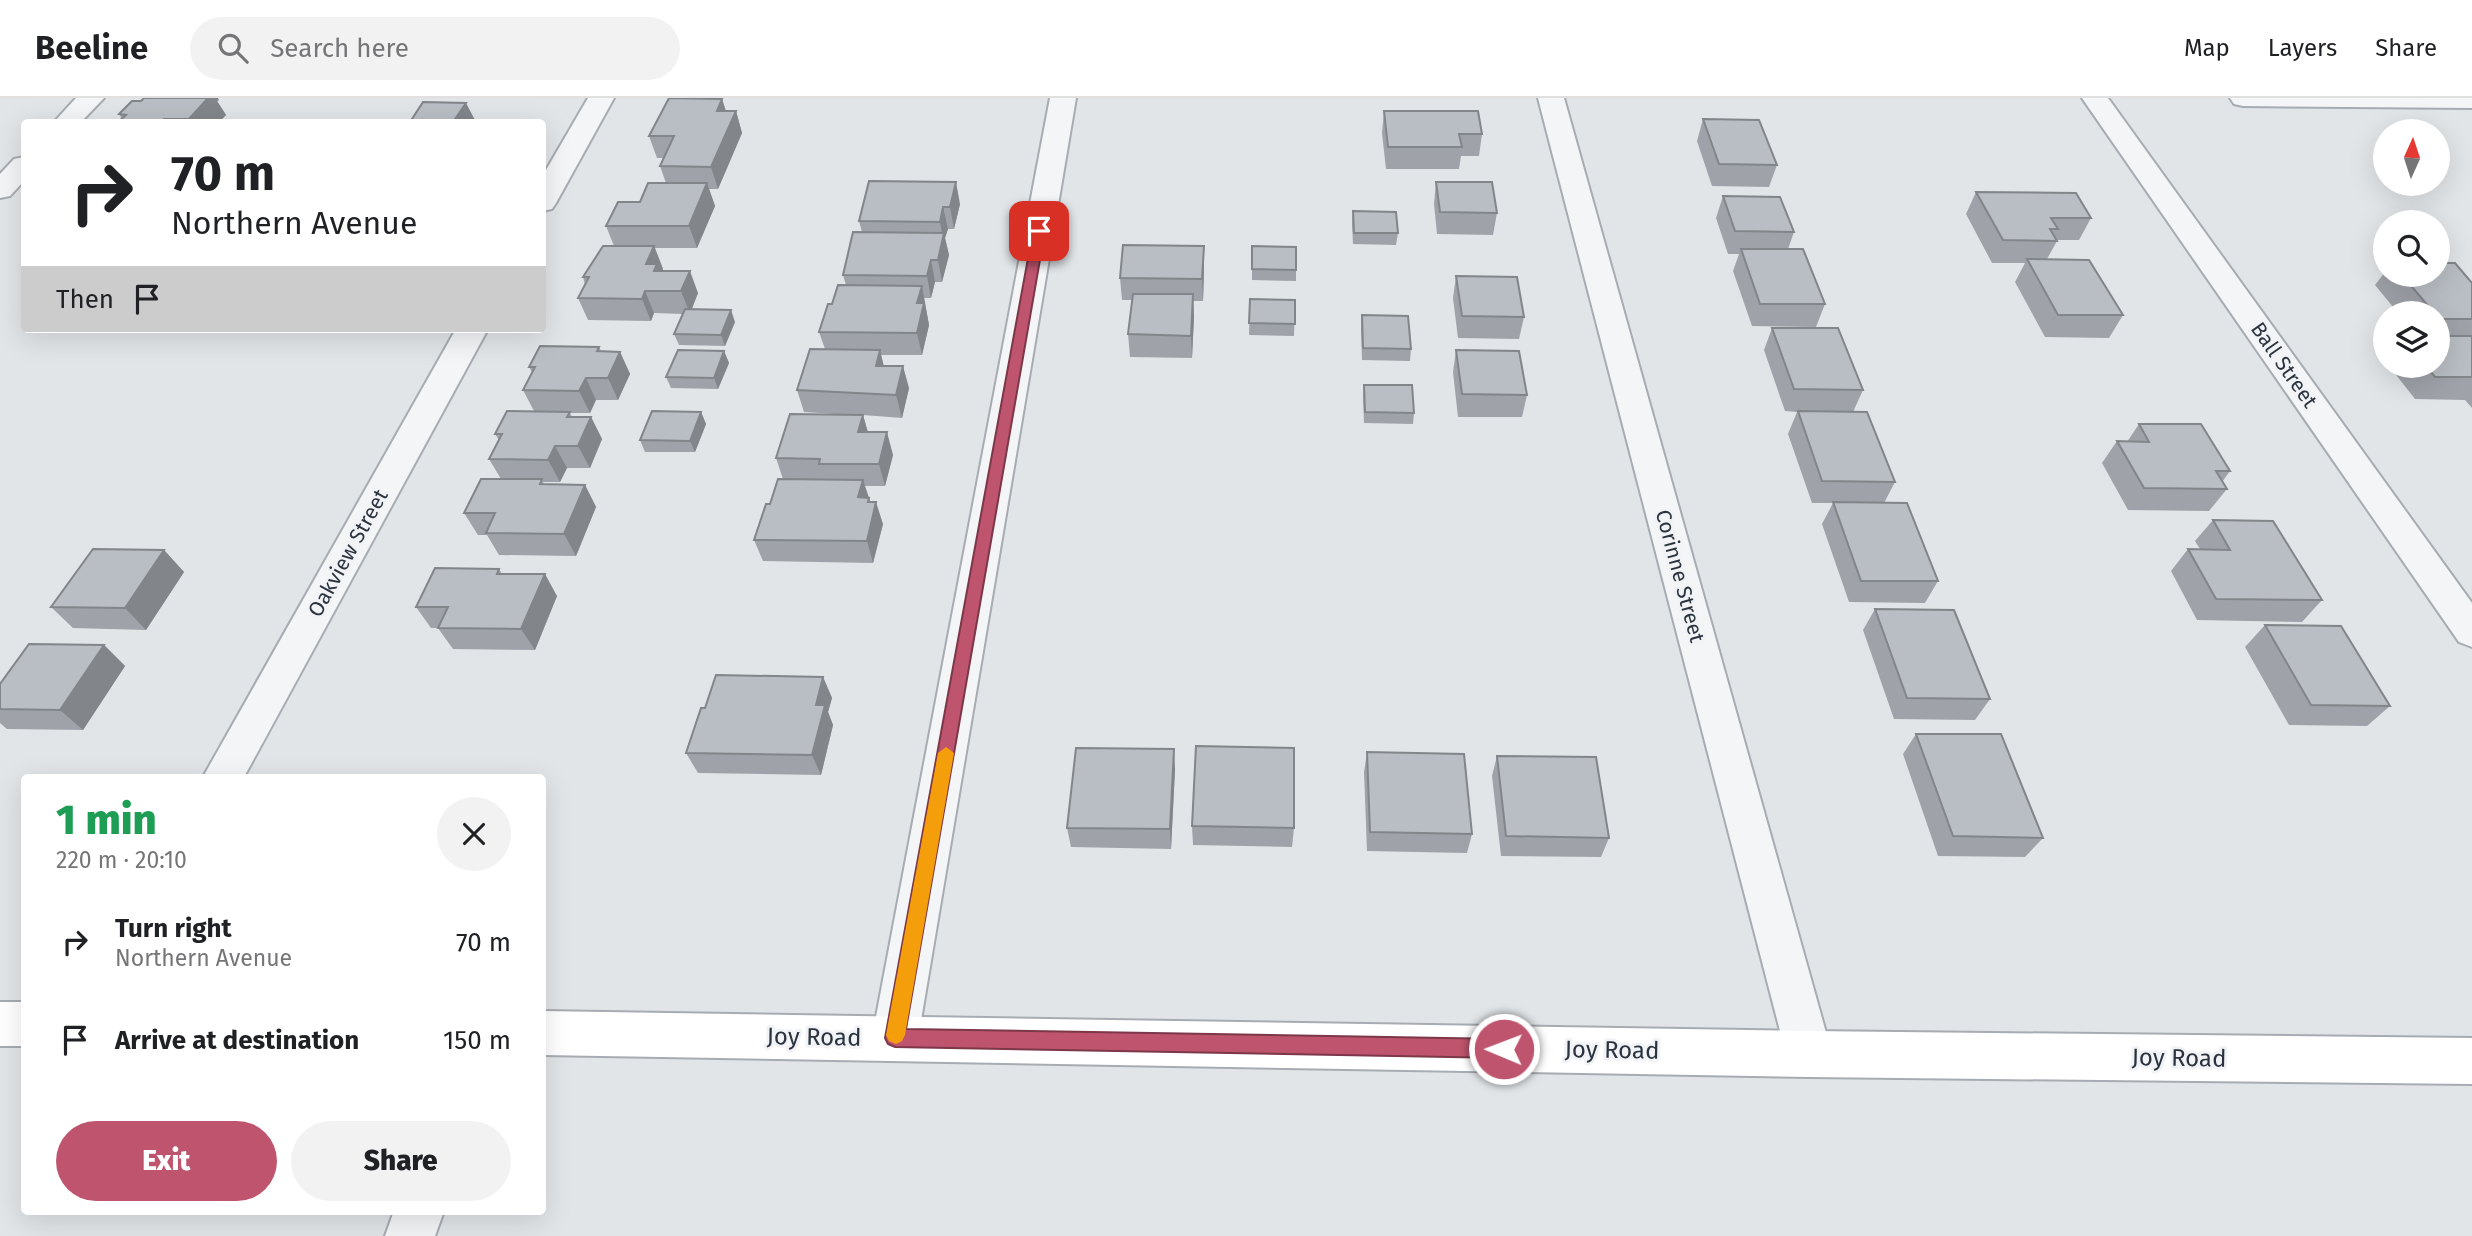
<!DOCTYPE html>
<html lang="en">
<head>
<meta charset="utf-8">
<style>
  body { margin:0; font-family:"Fira Sans",sans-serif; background:#f2f2f2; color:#202124; height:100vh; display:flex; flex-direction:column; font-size:26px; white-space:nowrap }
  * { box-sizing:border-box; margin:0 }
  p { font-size:23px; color:#757577 }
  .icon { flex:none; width:38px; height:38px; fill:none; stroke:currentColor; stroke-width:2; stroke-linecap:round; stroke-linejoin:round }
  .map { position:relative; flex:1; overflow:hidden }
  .side { position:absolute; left:21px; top:676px; width:525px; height:441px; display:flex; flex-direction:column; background:#fff; border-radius:7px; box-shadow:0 7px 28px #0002 }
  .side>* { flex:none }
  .banner { position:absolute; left:21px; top:21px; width:525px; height:214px; border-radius:7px; box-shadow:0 7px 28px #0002; background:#fff; color:#202124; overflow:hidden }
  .needle { width:46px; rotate:3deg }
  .buttons { position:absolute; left:2373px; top:21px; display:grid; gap:14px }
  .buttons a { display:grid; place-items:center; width:77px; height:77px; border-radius:50%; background:#fff; box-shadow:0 7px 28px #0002; font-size:35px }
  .pin { position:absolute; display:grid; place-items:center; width:60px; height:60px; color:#fff; margin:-30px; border-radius:14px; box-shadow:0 4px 10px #0006 }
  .me { position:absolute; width:77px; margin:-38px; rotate:271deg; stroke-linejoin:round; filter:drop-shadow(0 0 5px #0008) }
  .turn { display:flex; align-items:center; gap:24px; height:147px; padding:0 35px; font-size:32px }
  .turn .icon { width:91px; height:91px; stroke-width:2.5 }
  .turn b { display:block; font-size:49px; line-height:60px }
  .then { display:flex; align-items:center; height:66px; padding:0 35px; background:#0003; gap:14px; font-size:26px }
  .round { display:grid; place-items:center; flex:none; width:74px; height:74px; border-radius:37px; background:#f2f2f2 }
  .headline { display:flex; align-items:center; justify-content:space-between; height:119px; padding:0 35px }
  h1 { font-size:42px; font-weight:800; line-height:52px; color:#1e9e55 }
  .action { display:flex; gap:14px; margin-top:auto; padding:14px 35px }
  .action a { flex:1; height:80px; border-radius:42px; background:#bf546e; color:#fff; font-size:28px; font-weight:800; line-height:80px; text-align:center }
  .action a+a { background:#f2f2f2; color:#202124 }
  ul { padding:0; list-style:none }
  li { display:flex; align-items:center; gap:21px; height:98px; padding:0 35px }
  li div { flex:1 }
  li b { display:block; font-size:26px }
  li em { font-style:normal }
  header { display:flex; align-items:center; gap:42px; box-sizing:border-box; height:98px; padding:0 35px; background:#fff; border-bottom:2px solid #e0e0e0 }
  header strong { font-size:33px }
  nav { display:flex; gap:38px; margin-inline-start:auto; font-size:24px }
  .search { width:490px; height:63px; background:#f2f2f2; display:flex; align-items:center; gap:18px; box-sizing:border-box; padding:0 24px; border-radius:38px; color:#757577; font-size:26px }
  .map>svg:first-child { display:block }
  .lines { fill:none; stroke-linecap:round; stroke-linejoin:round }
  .street-casing { stroke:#a7acb2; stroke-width:4 }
  .secondary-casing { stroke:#a7acb2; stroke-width:4 }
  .street { fill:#f4f5f7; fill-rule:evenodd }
  .secondary { fill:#fff; fill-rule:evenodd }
  .wall { fill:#9fa3a9 }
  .shaded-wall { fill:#828589 }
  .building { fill:#b9bec4; stroke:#828589; stroke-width:2 }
  .route { fill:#bf546e; stroke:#7c3748; stroke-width:2 }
  .slow { fill:#f59e0b }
  .labels { text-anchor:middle; stroke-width:6; stroke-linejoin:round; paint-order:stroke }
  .street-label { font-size:21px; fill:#2b343e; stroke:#f1f3f6 }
  .near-street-label { font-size:24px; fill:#2b343e; stroke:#f1f3f6 }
</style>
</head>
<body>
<header>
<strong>Beeline</strong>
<div class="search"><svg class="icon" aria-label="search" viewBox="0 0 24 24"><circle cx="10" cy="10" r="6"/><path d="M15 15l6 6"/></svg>Search here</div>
<nav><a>Map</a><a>Layers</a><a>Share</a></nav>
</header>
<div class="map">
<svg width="2472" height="1138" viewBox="0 0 2472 1138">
  <rect width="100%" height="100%" fill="#e1e5e8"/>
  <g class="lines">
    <defs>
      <path id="street" d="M76 0H104L81 24H54Z
        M588 0H614L556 105 552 111 542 113V79Z
        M1050 0H1076L918 940 911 956 895 962 879 956 872 940Z
        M1538 0H1564L1832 956 1826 972 1809 979 1792 972 1786 956Z
        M2082 0H2108L2472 505V549L2459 544Z
        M2230 0H2472V10L2243 8 2234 6Z
        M24 59V83L10 98 0 100V76L14 61Z
        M456 231H488L244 679H203Z
        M394 1113H444L435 1138H385Z"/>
      <path id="secondary" d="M0 904H24V948H0Z
        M542 913 1809 933 2472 940V986L1809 979 542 957Z"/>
    </defs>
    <use href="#street" class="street-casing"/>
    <use href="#secondary" class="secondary-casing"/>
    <use href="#street" class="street"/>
    <use href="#secondary" class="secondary"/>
  </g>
  <path class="wall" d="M722 1 726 13H736L742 35 718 91H709L715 108 697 150H655L663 171 662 173 698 195 691 211 735 224 725 248 679 247 674 236 683 216 654 215 651 223 588 222 578 200 585 186 583 179 614 148 606 128 666 85 660 68 663 60H657L649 38Z
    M219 2 217 3 226 17 219 24H118L122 21 119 16Z
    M1384 13 1482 36 1479 58H1461L1459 71H1386L1382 35Z
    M1703 21 1777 67 1769 89 1712 88 1697 43Z
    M1436 84 1497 115 1493 137 1437 136 1434 106Z
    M1976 94 2091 120 2079 142H2056L2057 143 2047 161 2123 217 2109 240 2045 239 2015 184 2025 165H1992L1966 116Z
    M1723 98 1794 134 1788 151 1825 206 1816 229 1752 228 1733 173 1739 156H1728L1716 120Z
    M960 106 954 131H948L945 140 949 157 942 184H935L931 200H924L929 227 922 257H881L884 268 909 290 902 320 863 317 868 334 893 357 885 388H865L870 404 883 426 873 465 763 463 754 442 783 381 776 360 849 317 804 314 797 292 825 251 819 234 832 206 846 187 843 177 862 134 859 123Z
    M1353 113 1398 135 1396 147 1353 146 1352 125Z
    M1252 148 1296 149V183L1252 182Z
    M1204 171 1203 203H1193L1194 219 1192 260 1130 259 1128 236 1132 202H1122L1120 180Z
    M2385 174V177H2438L2472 185V310L2465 302 2415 301 2389 268H2438V215H2398L2375 187Z
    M1456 178 1524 219 1519 241 1458 240 1453 200Z
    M1250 201 1295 202 1294 238 1249 237Z
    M1362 217 1411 251 1410 263 1362 262 1361 229Z
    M1772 230 1863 292 1853 314 1895 384 1884 405 1938 483 1925 505 1849 504 1822 426 1833 405H1812L1788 336 1797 314 1785 313 1764 252Z
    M599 249 601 253 620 254 630 276 618 302H596L590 315H570L572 319H591L602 341 590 370H567L560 384H543L544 386 585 387 596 409 576 458 499 457 487 437H478L464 415 501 381 489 361 499 342 495 336 534 313 523 292 532 274 529 269Z
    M1456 252 1527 297 1522 319H1458L1453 274Z
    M724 253 729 265 718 291 671 290 666 279Z
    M1364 287 1414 315 1413 326 1364 325 1363 298Z
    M701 314 706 326 695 354H645L640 342Z
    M2139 326 2230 373 2222 384 2227 391 2209 413 2128 412 2102 365 2117 343 2127 344Z
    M2213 422 2322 502 2302 524 2197 522 2171 473 2188 451H2200L2195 443Z
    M164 452 184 474 146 532 73 530 51 509Z
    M499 471 502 476 557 498 535 552 453 551 438 530H431L416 509Z
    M1875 511 1990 601 1975 622 1894 621 1863 532Z
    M2265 527 2390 608 2367 628 2289 627 2245 549Z
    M104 547 125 568 83 632 7 631 0 625V586Z
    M823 579 832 600 828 614 833 627 821 677 698 675 686 655 705 610Z
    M1916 636 2043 740 2025 759 1938 758 1903 656Z
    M1367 654 1472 736 1467 755 1367 753 1364 674Z
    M1497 658 1609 740 1601 759 1501 758 1492 678Z
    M1175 671 1171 751 1071 749 1067 730Z
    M1192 728 1294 730 1292 749 1193 747Z"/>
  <path class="shaded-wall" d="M194 0H218L219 2 217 3 226 17 219 24H191L189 21Z
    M722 1 729 23 717 13Z
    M466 5 476 24H453Z
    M736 13 742 35 718 91 711 69Z
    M956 84 960 106 954 131 950 109Z
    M707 85 715 108 697 150 689 128Z
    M943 109 948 131 945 140 949 157 942 184 938 162 943 140 940 124Z
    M654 148 663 171 661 176 665 188 646 166Z
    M1204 148V171L1203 203 1202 181Z
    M931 162 935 184 931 200 927 178Z
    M690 173 698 195 690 216 681 193Z
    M922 188 929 227 922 257 917 235V205Z
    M645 193 654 215 651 223 642 201Z
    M1193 196 1194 219 1192 260 1191 238Z
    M731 212 735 224 725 248 721 237Z
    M880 252 885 274 876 268Z
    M724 253 729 265 718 291 714 280Z
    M620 254 630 276 618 302 608 280Z
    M903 268 909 290 902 320 896 297Z
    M586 280 596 302 590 315 579 293Z
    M701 314 706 326 695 354 690 343Z
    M863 317 869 339 858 334Z
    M591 319 602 341 590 370 578 348Z
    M887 334 893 357 885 388 879 366Z
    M555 348 567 370 560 384 548 362Z
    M863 382 874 415 876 404 883 426 873 465 867 443 858 399Z
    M585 387 596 409 576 458 564 436Z
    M164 452 184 474 146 532 125 510Z
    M545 476 557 498 535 552 521 531Z
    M104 547 125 568 83 632 60 612Z
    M823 579 832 600 828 614 833 627 821 677 812 657 816 607Z
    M1174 651 1175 671 1171 751 1170 731Z"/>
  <path class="building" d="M144 0H208L189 21H164L160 24H118L126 17 119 16 132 3H141Z
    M669 0 722 1 717 13H736L711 69 660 68 674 38H649Z
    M423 4 466 5 453 24H460H385H410Z
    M1384 13H1478L1482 36H1459L1462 49H1388Z
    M1703 21 1759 22 1777 67 1719 66Z
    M869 83 956 84 950 109H943L940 124 859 123Z
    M1436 84H1492L1497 115 1440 114Z
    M648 85H707L689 128H606L618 104H640Z
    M1976 94 2076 95 2091 120H2051L2058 131H2050L2057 143 2003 142Z
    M1723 98 1780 99 1794 134 1735 133Z
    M1353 113 1396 114 1398 135H1354Z
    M853 134 944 135 938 162H931L927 178 843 177Z
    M1123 147 1204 148 1202 181 1120 180Z
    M603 148H654L646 166H657L654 173H690L681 193H645L642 201 578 200 589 179H583Z
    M1252 148 1296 149V172L1252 171Z
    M1741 151H1803L1825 206H1760Z
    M2027 161 2089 162 2123 217H2058Z
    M2438 165H2455L2472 185V221H2439L2438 215H2434L2402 177H2438Z
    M1456 178 1517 179 1524 219 1462 218Z
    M838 187 922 188 917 205H924L917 235 819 234 828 206H832Z
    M1133 196H1193L1191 238 1128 236Z
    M1250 201 1295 202V226L1249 225Z
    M685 211 731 212 721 237 674 236Z
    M1362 217 1408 218 1411 251 1363 250Z
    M1772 230H1838L1863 292 1794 291Z
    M2438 238H2472V279H2435L2426 268H2438Z
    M540 248 599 249 597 253 620 254 608 280H586L579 293 523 292 535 269H529Z
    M810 251 880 252 876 268H903L896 297 797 292Z
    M678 252 724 253 714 280 666 279Z
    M1456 252 1519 253 1527 297 1462 296Z
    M1364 287H1412L1414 315 1365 314Z
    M507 313 570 314 567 319H591L578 348H555L548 362 489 361 502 336H495Z
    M652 313 701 314 690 343 640 342Z
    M1798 313 1867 314 1895 384 1822 383Z
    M790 316 863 317 858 334H887L879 366H819L820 361 776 360Z
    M2139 326H2201L2230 373H2216L2227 391 2144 390 2117 343 2149 344Z
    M481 381H542L540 386 585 387 564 436 486 435 495 415H464Z
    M778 381 863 382 858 399 869 400 868 404H876L867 443 754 442 766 406H770Z
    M1833 404 1907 405 1938 483H1861Z
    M2213 422 2273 423 2322 502 2216 501 2188 451 2230 452Z
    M93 451 164 452 125 510 51 509Z
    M435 470 499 471 497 476H545L521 531 438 530 448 509H416Z
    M1875 511 1954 512 1990 601 1907 600Z
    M2265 527 2341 528 2390 608 2311 607Z
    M29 546 104 547 60 612 0 611V586Z
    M716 577 823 579 816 607H825L812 657 686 655 701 610H705Z
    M1916 636H2001L2043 740 1953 738Z
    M1196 648 1294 650V730L1192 728Z
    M1076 650 1174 651 1170 731 1067 730Z
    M1367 654 1464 656 1472 736 1370 734Z
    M1497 658 1596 659 1609 740 1506 738Z"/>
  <path class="route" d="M1039 130 1045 133 906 931 1504 941 1511 944 1514 951 1511 957 1504 960 895 949 888 946 885 940 1033 133Z"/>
  <path class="slow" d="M946 649 954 655 905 937 902 943 896 946 889 943 886 937 938 655Z"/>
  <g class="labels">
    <g class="street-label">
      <text transform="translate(2284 267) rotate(55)" y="7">Ball Street</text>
      <text transform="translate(348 455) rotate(-61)" y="7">Oakview Street</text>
      <text transform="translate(1680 478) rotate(75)" y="7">Corinne Street</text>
    </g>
    <g class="near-street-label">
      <text transform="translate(814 939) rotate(1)" y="8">Joy Road</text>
      <text transform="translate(1612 952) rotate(1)" y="8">Joy Road</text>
      <text transform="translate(2179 960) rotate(1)" y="8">Joy Road</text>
    </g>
  </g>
</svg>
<div class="buttons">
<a><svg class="needle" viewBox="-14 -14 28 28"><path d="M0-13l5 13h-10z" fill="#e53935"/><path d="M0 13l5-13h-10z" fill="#757577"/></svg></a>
<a><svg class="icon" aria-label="search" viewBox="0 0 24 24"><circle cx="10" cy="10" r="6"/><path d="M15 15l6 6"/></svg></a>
<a><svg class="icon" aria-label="layers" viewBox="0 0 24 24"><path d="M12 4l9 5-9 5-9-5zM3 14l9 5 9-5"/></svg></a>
</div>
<div class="pin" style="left:1039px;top:133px;background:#d93025"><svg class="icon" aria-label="arrive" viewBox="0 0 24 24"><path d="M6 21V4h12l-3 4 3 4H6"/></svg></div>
<svg class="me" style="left:1504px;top:951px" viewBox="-20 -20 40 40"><circle r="17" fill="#bf546e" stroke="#fff" stroke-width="3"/><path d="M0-11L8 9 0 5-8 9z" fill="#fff"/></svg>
<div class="banner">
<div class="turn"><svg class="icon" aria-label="right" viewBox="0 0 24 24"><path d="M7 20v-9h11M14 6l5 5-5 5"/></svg><div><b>70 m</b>Northern Avenue</div></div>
<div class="then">Then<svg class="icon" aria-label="arrive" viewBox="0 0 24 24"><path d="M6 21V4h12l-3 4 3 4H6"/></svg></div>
</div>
<section class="side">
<div class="headline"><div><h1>1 min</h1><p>220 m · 20:10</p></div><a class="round"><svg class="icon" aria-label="close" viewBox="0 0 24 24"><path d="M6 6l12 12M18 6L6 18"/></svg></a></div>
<ul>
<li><svg class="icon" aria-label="right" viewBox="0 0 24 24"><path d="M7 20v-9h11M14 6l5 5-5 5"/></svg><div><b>Turn right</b><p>Northern Avenue</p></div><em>70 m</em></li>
<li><svg class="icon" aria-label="arrive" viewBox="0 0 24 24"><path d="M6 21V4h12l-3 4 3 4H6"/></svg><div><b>Arrive at destination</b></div><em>150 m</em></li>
</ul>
<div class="action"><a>Exit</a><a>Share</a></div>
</section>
</div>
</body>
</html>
